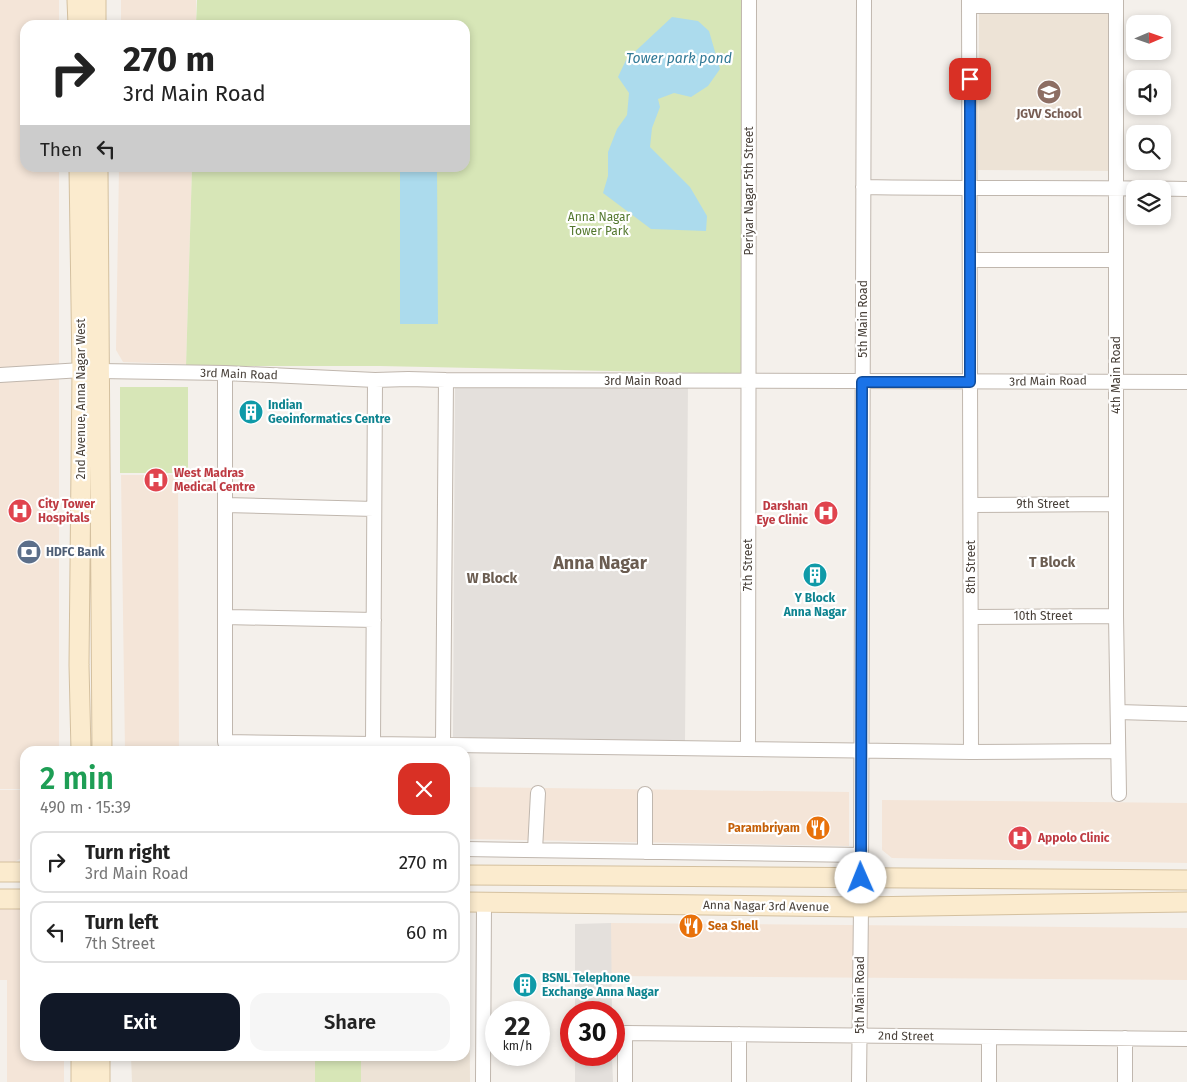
<!DOCTYPE html>
<html lang="en">
<head>
<meta charset="utf-8">
<style>
  body { margin:0; font-family:"Fira Sans",sans-serif; background:#f6f6f6; color:#222; height:100vh; display:flex; flex-direction:column; font-size:19px; white-space:nowrap }
  * { box-sizing:border-box; margin:0 }
  p { font-size:16px; color:#767676 }
  .icon { flex:none; width:28px; height:28px; fill:none; stroke:currentColor; stroke-width:2; stroke-linecap:round; stroke-linejoin:round }
  .map { position:relative; flex:1; overflow:hidden }
  .side { position:absolute; left:20px; top:746px; width:450px; height:315px; display:flex; flex-direction:column; background:#fff; border-radius:15px; box-shadow:0 2px 8px #0003 }
  .side>* { flex:none }
  .hud { position:absolute; left:20px; top:20px; width:450px; height:152px; border-radius:15px; box-shadow:0 2px 8px #0003; background:#fff; color:#222; overflow:hidden }
  .needle { width:32px; rotate:88deg }
  .controls { position:absolute; left:1126px; top:15px; display:grid; gap:10px }
  .controls a { display:grid; place-items:center; width:45px; height:45px; border-radius:10px; background:#fff; box-shadow:0 2px 8px #0003; font-size:25px }
  .speed { position:absolute; left:485px; top:1001px; display:flex; gap:10px; font-size:25px; font-weight:700; text-align:center }
  .speed>* { display:grid; place-content:center; width:65px; height:65px; border-radius:50%; background:#fff; box-shadow:0 2px 8px #0003; line-height:1 }
  .speed small { font-size:12px; font-weight:400 }
  .speed .limit { border:8px solid #d22; background:#fff; color:#111 }
  .pin { position:absolute; display:grid; place-items:center; width:42px; height:42px; color:#fff; margin:-21px; border-radius:10px; box-shadow:0 2px 8px #0006 }
  .me { position:absolute; width:55px; margin:-28px; rotate:359deg; stroke-linejoin:round; filter:drop-shadow(0 0 4px #0008) }
  .turn { display:flex; align-items:center; gap:18px; height:105px; padding:0 20px; font-size:22px }
  .turn .icon { width:65px; height:65px; stroke-width:2.5 }
  .turn b { display:block; font-size:35px; line-height:42px }
  .then { display:flex; align-items:center; height:48px; padding:0 20px; background:#0003; gap:10px; font-size:19px }
  .round { display:grid; place-items:center; flex:none; width:52px; height:52px; border-radius:15px; background:#f6f6f6 }
  .summary { display:flex; align-items:center; justify-content:space-between; height:85px; padding:0 20px }
  h1 { font-size:30px; font-weight:600; line-height:38px; color:#1e9e55 }
  .cta { display:flex; gap:10px; margin-top:auto; padding:10px 20px }
  .cta a { flex:1; height:58px; border-radius:15px; background:#111827; color:#fff; font-size:20px; font-weight:600; line-height:58px; text-align:center }
  .cta a+a { background:#f6f6f6; color:#222 }
  ul { padding:0; list-style:none }
  li { display:flex; align-items:center; gap:15px; height:62px; margin:0 10px 8px; padding:0 10px; border:2px solid #e0e0e0; border-radius:15px }
  li div { flex:1 }
  li b { display:block; font-size:19px }
  li em { font-style:normal }
  .map>svg:first-child { display:block }
  .commercial { fill:#f4e5d8 }
  .industrial { fill:#e4e0dc }
  .education { fill:#ede3d6 }
  .green { fill:#d7e6b7 }
  .water { fill:#acdbed }
  .lines { fill:none; stroke-linecap:round; stroke-linejoin:round }
  .minor-casing { stroke:#c0b7ae; stroke-width:16 }
  .secondary-casing { stroke:#d4c09f; stroke-width:21 }
  .minor { stroke:#fff; stroke-width:14 }
  .secondary { stroke:#fbebce; stroke-width:19 }
  .route-casing { stroke:#114b97; stroke-width:12 }
  .route { stroke:#1a73e8; stroke-width:9 }
  .labels { text-anchor:middle; stroke-width:4.5; stroke-linejoin:round; paint-order:stroke }
  .education-label { font-size:12px; font-weight:bold; fill:#785e54; stroke:#fff }
  .street-label { font-size:12px; fill:#484039; stroke:#fff }
  .park-label { font-size:12px; fill:#54782f; stroke:#fff }
  .culture-label { font-size:12px; font-weight:bold; fill:#0d838f; stroke:#fff; text-anchor:start }
  .health-label { font-size:12px; font-weight:bold; fill:#be3a42; stroke:#fff; text-anchor:start }
  .service-label { font-size:12px; font-weight:bold; fill:#4e5e75; stroke:#fff; text-anchor:start }
  .food-label { font-size:12px; font-weight:bold; fill:#c56008; stroke:#fff; text-anchor:end }
  .water-label { font-size:14px; font-style:italic; fill:#327a97; stroke:#fff }
  .neighbourhood-label { font-size:14px; font-weight:bold; fill:#6b5d51; stroke:#fff }
  .district-label { font-size:18px; font-weight:bold; fill:#6b5d51; stroke:#fff }
</style>
</head>
<body>
<div class="map">
<svg width="1187" height="1082" viewBox="0 0 1187 1082">
  <rect width="100%" height="100%" fill="#f4f0eb"/>
  <path class="commercial" d="M0 0H59V25H25V168H59V751H25V789H0Z
    M121 0H196V25H121Z
    M119 168H192L186 364 123 362 116 350Z
    M121 475H178L179 751H125Z
    M465 787 849 792V846L465 839Z
    M0 790H25V856L11 864H0Z
    M882 800 1187 803V863L892 858 882 850Z
    M0 908H25V1056H64V1082H7V980H0Z
    M611 923 1187 928V980L611 976Z"/>
  <path class="industrial" d="M455 385H688L685 741 453 737Z
    M611 923 612 1012H575V924Z
    M575 1055H612L613 1082H575Z"/>
  <path class="education" d="M979 12 1120 14V171L978 170Z
    M465 930H469L470 1082H132L131 1056H465Z"/>
  <path class="green" d="M197 0H745V374L380 366H186L192 168H465V25H196Z
    M120 387H188V473H120Z
    M315 1056H361V1082H315Z"/>
  <path class="water" d="M672 17 698 21 709 31 720 69 708 86 691 97 674 93 658 99 660 107 652 128 650 147 690 187 707 216 706 231 651 229 603 193 608 176V152L617 129 627 115 629 93 618 77 626 60Z
    M400 168H437L438 324H400Z"/>
  <g class="lines">
    <defs>
      <path id="minor" d="M969 0 971 752
        M1116 0V616L1119 794
        M969 6H1116
        M863 187C971 189 1079 187 1187 189
        M970 260H1116
        M100 371 225 373 375 380 408 379 446 380 1187 382
        M225 373V742L971 752 1118 751
        M0 375 82 370
        M225 505 374 509
        M971 505 1116 504
        M225 617 374 620
        M971 617 1116 616
        M1118 712 1187 714
        M373 744 375 380
        M443 744 446 380
        M748 749 749 0
        M645 794V852
        M465 849 861 855
        M535 850 538 793
        M861 879 864 0
        M739 1034V1082
        M989 1037V1082
        M1125 1038V1082
        M483 1082 484 902
        M625 1082V1033L1187 1039
        M859 1082 861 907"/>
      <path id="secondary" d="M77 0 78 25
        M96 0V25
        M79 168 82 370 79 665 81 751
        M98 168 102 751
        M0 872H25
        M465 875 1187 880
        M0 899H25
        M465 902 861 907 1187 902
        M81 1056V1082
        M100 1082V1056"/>
    </defs>
    <use href="#minor" class="minor-casing"/>
    <use href="#secondary" class="secondary-casing"/>
    <use href="#minor" class="minor"/>
    <use href="#secondary" class="secondary"/>
  </g>
  <g class="lines">
    <defs>
      <path id="route" d="M861 878 862 382H970V79"/>
    </defs>
    <use href="#route" class="route-casing"/>
    <use href="#route" class="route"/>
  </g>
  <defs>
    <symbol id="school-disc" viewBox="-11 -11 22 22"><circle r="9.5" fill="#8d6e63" stroke="#fff"/><path d="M0-5L7-2L0 1L-7-2ZM-4 1L0 2.5L4 1V4Q0 6-4 4Z" fill="#fff"/></symbol>
    <symbol id="building-disc" viewBox="-11 -11 22 22"><circle r="9.5" fill="#0f9aa8" stroke="#fff"/><path d="M-4-6H4V6H1V3H-1V6H-4ZM-2.5-4.3h1.7v1.8h-1.7ZM.8-4.3h1.7v1.8H.8ZM-2.5-1h1.7V.8h-1.7ZM.8-1h1.7V.8H.8Z" fill="#fff"/></symbol>
    <symbol id="hospital-disc" viewBox="-11 -11 22 22"><circle r="9.5" fill="#e0444e" stroke="#fff"/><path d="M-5-5h3v3.5h4V-5h3V5h-3V1.5h-4V5h-3Z" fill="#fff"/></symbol>
    <symbol id="bank-disc" viewBox="-11 -11 22 22"><circle r="9.5" fill="#5c6f8a" stroke="#fff"/><path d="M-6-4H6V4H-6ZM0-2.3a2.3 2.3 0 1 0 0 4.6a2.3 2.3 0 1 0 0-4.6Z" fill="#fff"/></symbol>
    <symbol id="restaurant-disc" viewBox="-11 -11 22 22"><circle r="9.5" fill="#e8710a" stroke="#fff"/><path d="M-5-6h1v4h1v-4h1v4h1v-4h1v5L-1.5 .5V6h-2V.5L-5-1ZM5-6V6H3V1.5H1.5Q1.5-4 5-6Z" fill="#fff"/></symbol>
  </defs>
  <g fill-rule="evenodd">
    <use href="#school-disc" x="1035" y="78" width="28" height="28"/>
    <use href="#building-disc" x="237" y="398" width="28" height="28"/>
    <use href="#hospital-disc" x="142" y="466" width="28" height="28"/>
    <use href="#hospital-disc" x="6" y="497" width="28" height="28"/>
    <use href="#hospital-disc" x="812" y="499" width="28" height="28"/>
    <use href="#bank-disc" x="15" y="538" width="28" height="28"/>
    <use href="#building-disc" x="801" y="561" width="28" height="28"/>
    <use href="#restaurant-disc" x="804" y="814" width="28" height="28"/>
    <use href="#hospital-disc" x="1006" y="824" width="28" height="28"/>
    <use href="#restaurant-disc" x="677" y="912" width="28" height="28"/>
    <use href="#building-disc" x="511" y="971" width="28" height="28"/>
  </g>
  <g class="labels">
    <g class="education-label">
      <text x="1049" y="118">JGVV School</text>
    </g>
    <g class="street-label">
      <text transform="translate(749 191) rotate(-90)" y="4">Periyar Nagar 5th Street</text>
      <text transform="translate(863 319) rotate(-90)" y="4">5th Main Road</text>
      <text transform="translate(239 374) rotate(2)" y="4">3rd Main Road</text>
      <text transform="translate(1116 375) rotate(-90)" y="4">4th Main Road</text>
      <text x="643" y="385">3rd Main Road</text>
      <text transform="translate(1048 381) rotate(-1)" y="4">3rd Main Road</text>
      <text transform="translate(81 399) rotate(-90)" y="4">2nd Avenue, Anna Nagar West</text>
      <text x="1043" y="508">9th Street</text>
      <text transform="translate(748 565) rotate(-90)" y="4">7th Street</text>
      <text transform="translate(971 567) rotate(-90)" y="4">8th Street</text>
      <text x="1043" y="620">10th Street</text>
      <text transform="translate(766 906) rotate(1)" y="4">Anna Nagar 3rd Avenue</text>
      <text transform="translate(860 995) rotate(-90)" y="4">5th Main Road</text>
      <text transform="translate(906 1036) rotate(1)" y="4">2nd Street</text>
    </g>
    <g class="park-label">
      <text x="599" y="221">Anna Nagar<tspan x="599" dy="14">Tower Park</tspan></text>
    </g>
    <g class="culture-label">
      <text x="268" y="409">Indian<tspan x="268" dy="14">Geoinformatics Centre</tspan></text>
      <text x="815" y="602" text-anchor="middle">Y Block<tspan x="815" dy="14">Anna Nagar</tspan></text>
      <text x="542" y="982">BSNL Telephone<tspan x="542" dy="14">Exchange Anna Nagar</tspan></text>
    </g>
    <g class="health-label">
      <text x="174" y="477">West Madras<tspan x="174" dy="14">Medical Centre</tspan></text>
      <text x="38" y="508">City Tower<tspan x="38" dy="14">Hospitals</tspan></text>
      <text x="808" y="510" text-anchor="end">Darshan<tspan x="808" dy="14">Eye Clinic</tspan></text>
      <text x="1038" y="842">Appolo Clinic</text>
    </g>
    <g class="service-label">
      <text x="46" y="556">HDFC Bank</text>
    </g>
    <g class="food-label">
      <text x="800" y="832">Parambriyam</text>
      <text x="708" y="930" text-anchor="start">Sea Shell</text>
    </g>
    <g class="water-label">
      <text x="679" y="63">Tower park pond</text>
    </g>
    <g class="neighbourhood-label">
      <text x="1052" y="567">T Block</text>
      <text x="492" y="583">W Block</text>
    </g>
    <g class="district-label">
      <text x="600" y="569">Anna Nagar</text>
    </g>
  </g>
</svg>
<div class="controls">
<a><svg class="needle" viewBox="-14 -14 28 28"><path d="M0-13l5 13h-10z" fill="#e53935"/><path d="M0 13l5-13h-10z" fill="#767676"/></svg></a>
<a><svg class="icon" aria-label="sound" viewBox="0 0 24 24"><path d="M4 9h4l5-4v14l-5-4H4zM17 9q2 3 0 6"/></svg></a>
<a><svg class="icon" aria-label="search" viewBox="0 0 24 24"><circle cx="10" cy="10" r="6"/><path d="M15 15l6 6"/></svg></a>
<a><svg class="icon" aria-label="layers" viewBox="0 0 24 24"><path d="M12 4l9 5-9 5-9-5zM3 14l9 5 9-5"/></svg></a>
</div>
<div class="speed"><div>22<small>km/h</small></div><div class="limit">30</div></div>
<div class="pin" style="left:970px;top:79px;background:#d93025"><svg class="icon" aria-label="arrive" viewBox="0 0 24 24"><path d="M6 21V4h12l-3 4 3 4H6"/></svg></div>
<svg class="me" style="left:861px;top:878px" viewBox="-20 -20 40 40"><circle r="19" fill="#fff"/><path d="M0-13L10 11 0 6-10 11z" fill="#1a73e8"/></svg>
<div class="hud">
<div class="turn"><svg class="icon" aria-label="right" viewBox="0 0 24 24"><path d="M7 20v-9h11M14 6l5 5-5 5"/></svg><div><b>270 m</b>3rd Main Road</div></div>
<div class="then">Then<svg class="icon" aria-label="left" viewBox="0 0 24 24"><path d="M17 20v-9H6M10 6l-5 5 5 5"/></svg></div>
</div>
<section class="side">
<div class="summary"><div><h1>2 min</h1><p>490 m · 15:39</p></div><a class="round" style="background:#d93025;color:#fff"><svg class="icon" aria-label="close" viewBox="0 0 24 24"><path d="M6 6l12 12M18 6L6 18"/></svg></a></div>
<ul>
<li><svg class="icon" aria-label="right" viewBox="0 0 24 24"><path d="M7 20v-9h11M14 6l5 5-5 5"/></svg><div><b>Turn right</b><p>3rd Main Road</p></div><em>270 m</em></li>
<li><svg class="icon" aria-label="left" viewBox="0 0 24 24"><path d="M17 20v-9H6M10 6l-5 5 5 5"/></svg><div><b>Turn left</b><p>7th Street</p></div><em>60 m</em></li>
</ul>
<div class="cta"><a>Exit</a><a>Share</a></div>
</section>
</div>
</body>
</html>
